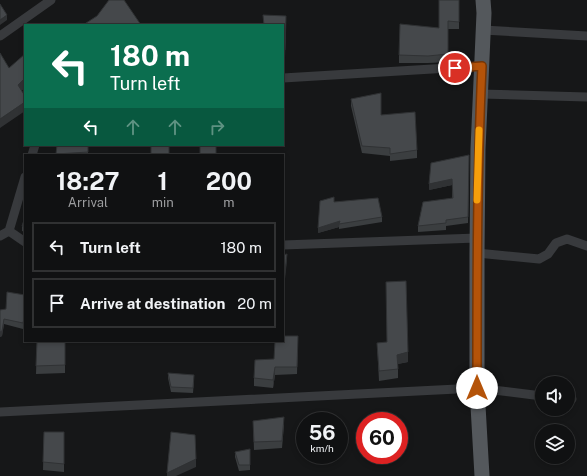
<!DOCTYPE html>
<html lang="en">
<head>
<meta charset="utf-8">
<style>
  body { margin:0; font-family:"Public Sans",sans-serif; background:#191a1b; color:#f1f3f6; height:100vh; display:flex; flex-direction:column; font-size:15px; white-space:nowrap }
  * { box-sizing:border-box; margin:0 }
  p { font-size:13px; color:#9c9d9f }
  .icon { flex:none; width:22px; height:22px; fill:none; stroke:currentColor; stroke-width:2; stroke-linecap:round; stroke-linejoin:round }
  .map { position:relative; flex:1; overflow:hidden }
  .side { position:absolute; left:24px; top:154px; width:260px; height:188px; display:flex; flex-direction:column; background:#101112; border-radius:0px; box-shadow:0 2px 6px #0003,0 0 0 1px #303132 }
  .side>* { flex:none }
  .top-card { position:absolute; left:24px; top:24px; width:260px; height:122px; border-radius:0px; box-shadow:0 2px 6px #0003,0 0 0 1px #303132; background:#0b6e4f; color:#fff; overflow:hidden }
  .controls { position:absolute; left:535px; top:376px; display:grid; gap:8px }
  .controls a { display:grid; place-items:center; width:40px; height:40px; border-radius:50%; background:#101112; box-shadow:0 2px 6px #0003,0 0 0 1px #303132; font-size:20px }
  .speed { position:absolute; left:296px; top:412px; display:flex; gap:8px; font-size:20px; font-weight:700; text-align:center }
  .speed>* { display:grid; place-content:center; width:52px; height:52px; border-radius:50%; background:#101112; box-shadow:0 2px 6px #0003,0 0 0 1px #303132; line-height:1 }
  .speed small { font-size:10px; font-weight:400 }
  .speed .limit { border:6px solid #d22; background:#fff; color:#111 }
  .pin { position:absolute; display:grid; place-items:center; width:34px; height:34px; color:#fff; margin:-17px; border:2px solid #fff; border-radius:50%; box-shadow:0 1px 4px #0007 }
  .me { position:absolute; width:44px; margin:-22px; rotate:0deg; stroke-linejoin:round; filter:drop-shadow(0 0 3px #0008) }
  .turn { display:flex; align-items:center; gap:14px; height:84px; padding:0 20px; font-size:18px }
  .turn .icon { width:52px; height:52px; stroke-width:2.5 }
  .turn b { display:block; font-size:28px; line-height:34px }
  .lanes { display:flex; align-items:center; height:38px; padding:0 20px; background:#0003; justify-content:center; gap:20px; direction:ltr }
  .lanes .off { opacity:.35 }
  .eta { display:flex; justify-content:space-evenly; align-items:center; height:68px; text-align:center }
  .eta b { font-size:24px; font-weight:700; line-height:28px }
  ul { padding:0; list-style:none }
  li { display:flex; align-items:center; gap:12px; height:50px; margin:0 8px 6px; padding:0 12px; border:2px solid #303132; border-radius:0px }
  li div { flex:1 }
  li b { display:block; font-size:15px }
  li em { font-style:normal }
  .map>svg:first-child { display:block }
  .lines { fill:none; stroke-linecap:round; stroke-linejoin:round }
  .street { stroke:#383a3d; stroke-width:9 }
  .primary { stroke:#54585c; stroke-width:15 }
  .wall { fill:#3b3e40 }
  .shaded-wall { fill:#303234 }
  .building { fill:#45484b; stroke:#303234 }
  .route-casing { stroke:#753606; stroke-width:10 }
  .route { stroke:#b45309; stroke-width:7 }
  .slow { stroke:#f59e0b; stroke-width:7 }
</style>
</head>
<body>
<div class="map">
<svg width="587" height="476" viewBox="0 0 587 476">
  <rect width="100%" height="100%" fill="#161718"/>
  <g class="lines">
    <path class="street" d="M483 30 587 36
      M0 36 51 0
      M283 78 482 66
      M481 94 587 97
      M32 155 35 145
      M9 231 25 242
      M0 236 9 231 25 177
      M283 245 477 238
      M477 253 539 259 548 254 556 243 567 239 587 246
      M568 399H572
      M0 412 477 388 542 396"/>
    <path class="primary" d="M482 476 477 388V253L478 149 484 13 483 0"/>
  </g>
  <path class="wall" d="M459 0V29H448V62L428 63H399V55L439 28Z
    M286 16 285 58H283V25Z
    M351 99 381 115 417 150V158L390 161V156L362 153 351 106Z
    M57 145H103L88 146V155H56Z
    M469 155 468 223 446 226V230L418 232V226L452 198V185L429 190Z
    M334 202 382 217V222L339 229V227L318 233Z
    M25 217V232L22 231V226Z
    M25 295 23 329 4 324 2 336 0 337 6 309Z
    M298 336 297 374 275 375 273 388 254 386V378Z
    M37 341H65V373L36 374Z
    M377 343 408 362 398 364V378L379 381Z
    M168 373 194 380 193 393 171 392 168 378Z
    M253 421 284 425 282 448 254 450Z
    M44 432H64V472L43 470Z
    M250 449V470L239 471 235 457V452Z"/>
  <path class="shaded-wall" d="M7 15V20L0 25V20Z
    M25 78V88L18 94V85Z
    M25 102V111L0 128V119Z
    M452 179V185L429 190V184Z
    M340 221 339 227 318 233V228Z
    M287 254V261L283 297V290Z
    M25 314V319L23 329V323Z
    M4 319V324L2 336 0 337V332Z
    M408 352V362L397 364V355Z
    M275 367V375L273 388V380Z
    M196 459V467L176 476H167V473Z"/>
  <path class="building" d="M109 0H124L141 25H83L97 16Z
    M439 0H459V22L448 21V54L428 56 399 55 400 24 439 28Z
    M0 4 7 15 0 20Z
    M263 15 286 16 285 50H283V25H264Z
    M0 53 9 68 25 54V78L18 85 25 96V102L0 119Z
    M381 93V115L415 112 417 150 390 154V148L362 146 351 99Z
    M57 145H88V152L56 154Z
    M151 145H169V155H151Z
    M200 145H216V154L209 155H200Z
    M469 155 468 217 446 220V223L418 226 423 202 453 198 452 179 429 184 431 163Z
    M334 197V202L378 198 382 217 339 224 340 221 318 228 320 201Z
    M25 217V227L22 226Z
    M287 254 283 290V255Z
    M406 281 408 352 397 355 398 369 379 371 377 343 387 342 386 282Z
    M7 292 25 295V314L23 323 4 319 2 331 0 332V310L6 309Z
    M283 336H298L297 367H275L273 380 254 378 255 360 274 359 275 341H283Z
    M37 341H65V365L36 366Z
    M168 373 194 375 193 388 171 387Z
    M284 417 282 441 254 442 253 421Z
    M44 432H64V464L43 462Z
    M171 432 195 435 196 459 167 473Z
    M250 449V465H239L235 452Z"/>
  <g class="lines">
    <defs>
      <path id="route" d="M455 68 482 66C477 174 477 281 477 388"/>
    </defs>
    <use href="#route" class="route-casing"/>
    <use href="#route" class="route"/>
    <path class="slow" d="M477 200 479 130"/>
  </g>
</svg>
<div class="controls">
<a><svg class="icon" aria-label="sound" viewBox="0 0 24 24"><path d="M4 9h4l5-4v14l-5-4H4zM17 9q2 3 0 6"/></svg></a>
<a><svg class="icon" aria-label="layers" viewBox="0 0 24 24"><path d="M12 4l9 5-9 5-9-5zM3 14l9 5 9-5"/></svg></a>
</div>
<div class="speed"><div>56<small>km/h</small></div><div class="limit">60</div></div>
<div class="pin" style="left:455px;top:68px;background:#d93025"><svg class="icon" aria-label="arrive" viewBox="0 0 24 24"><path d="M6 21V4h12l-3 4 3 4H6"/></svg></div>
<svg class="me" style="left:477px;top:388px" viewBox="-20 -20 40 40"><circle r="19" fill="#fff"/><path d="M0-13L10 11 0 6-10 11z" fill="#b45309"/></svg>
<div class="top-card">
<div class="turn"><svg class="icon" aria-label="left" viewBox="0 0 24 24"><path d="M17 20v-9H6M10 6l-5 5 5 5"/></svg><div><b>180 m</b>Turn left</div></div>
<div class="lanes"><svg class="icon" aria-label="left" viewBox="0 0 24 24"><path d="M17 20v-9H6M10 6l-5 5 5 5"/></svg><svg class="icon off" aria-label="ahead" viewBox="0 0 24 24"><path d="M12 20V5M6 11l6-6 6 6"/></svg><svg class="icon off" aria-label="ahead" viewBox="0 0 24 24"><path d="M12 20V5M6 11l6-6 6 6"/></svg><svg class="icon off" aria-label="right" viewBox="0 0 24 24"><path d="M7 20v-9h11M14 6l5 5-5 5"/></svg></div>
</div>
<section class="side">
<div class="eta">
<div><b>18:27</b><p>Arrival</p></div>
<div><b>1</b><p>min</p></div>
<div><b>200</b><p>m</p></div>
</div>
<ul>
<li><svg class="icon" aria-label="left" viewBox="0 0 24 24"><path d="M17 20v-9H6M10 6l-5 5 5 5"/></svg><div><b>Turn left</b></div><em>180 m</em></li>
<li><svg class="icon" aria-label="arrive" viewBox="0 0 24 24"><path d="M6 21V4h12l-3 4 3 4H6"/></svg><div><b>Arrive at destination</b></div><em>20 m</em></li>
</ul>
</section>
</div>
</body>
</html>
